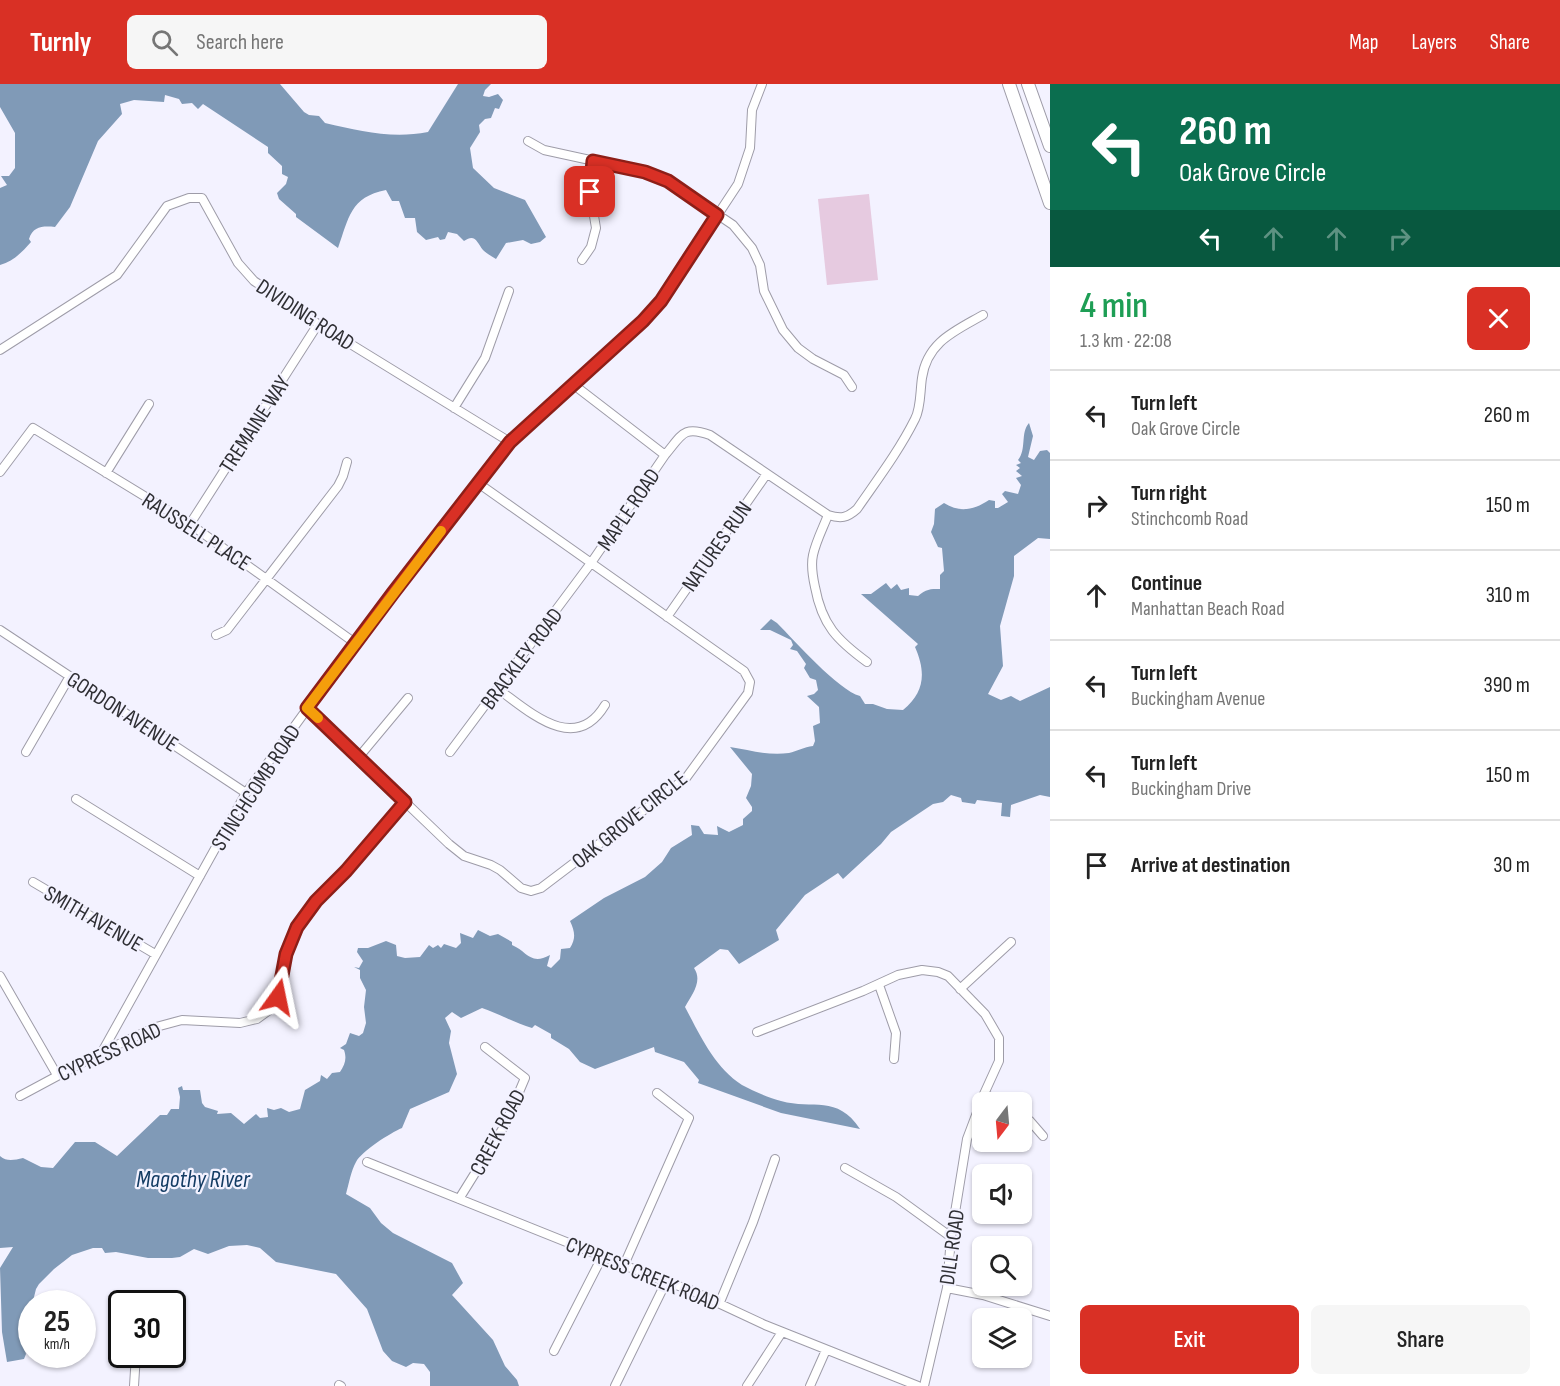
<!DOCTYPE html>
<html lang="en">
<head>
<meta charset="utf-8">
<style>
  body { margin:0; font-family:"Sofia Sans Condensed",sans-serif; background:#f6f6f6; color:#222; height:100vh; display:flex; flex-direction:column; font-size:22px; white-space:nowrap }
  * { box-sizing:border-box; margin:0 }
  p { font-size:20px; color:#767676 }
  .icon { flex:none; width:33px; height:33px; fill:none; stroke:currentColor; stroke-width:2; stroke-linecap:round; stroke-linejoin:round }
  .map { position:relative; flex:1; overflow:hidden }
  .details { display:flex; flex-direction:column; background:#fff; width:510px }
  .details>* { flex:none }
  .banner { background:#0b6e4f; color:#fff; overflow:hidden }
  .needle { width:39px; rotate:196deg }
  .buttons { position:absolute; left:972px; top:1008px; display:grid; gap:12px }
  .buttons a { display:grid; place-items:center; width:60px; height:60px; border-radius:9px; background:#fff; box-shadow:0 2px 4px #0004; font-size:30px }
  .speed { position:absolute; left:18px; top:1206px; display:flex; gap:12px; font-size:30px; font-weight:700; text-align:center }
  .speed>* { display:grid; place-content:center; width:78px; height:78px; border-radius:50%; background:#fff; box-shadow:0 2px 4px #0004; line-height:1 }
  .speed small { font-size:15px; font-weight:400 }
  .speed .limit { border:3px solid #111; border-radius:9px; background:#fff; color:#111 }
  .pin { position:absolute; display:grid; place-items:center; width:51px; height:51px; color:#fff; margin:-26px; border-radius:12px; box-shadow:0 3px 9px #0006 }
  .me { position:absolute; width:66px; margin:-33px; rotate:12deg; stroke-linejoin:round; filter:drop-shadow(0 0 4px #0008) }
  .turn { display:flex; align-items:center; gap:21px; height:126px; padding:0 30px; font-size:27px }
  .turn .icon { width:78px; height:78px; stroke-width:2.5 }
  .turn b { display:block; font-size:42px; line-height:51px }
  .lanes { display:flex; align-items:center; height:57px; padding:0 30px; background:#0003; justify-content:center; gap:30px; direction:ltr }
  .lanes .off { opacity:.35 }
  .round { display:grid; place-items:center; flex:none; width:63px; height:63px; border-radius:9px; background:#f6f6f6 }
  .summary { display:flex; align-items:center; justify-content:space-between; height:102px; padding:0 30px }
  h1 { font-size:36px; font-weight:600; line-height:45px; color:#1e9e55 }
  .button { display:flex; gap:12px; margin-top:auto; padding:12px 30px }
  .button a { flex:1; height:69px; border-radius:9px; background:#d93025; color:#fff; font-size:24px; font-weight:600; line-height:69px; text-align:center }
  .button a+a { background:#f6f6f6; color:#222 }
  ul { padding:0; list-style:none }
  li { display:flex; align-items:center; gap:18px; height:90px; padding:0 30px; border-top:2px solid #e0e0e0 }
  li div { flex:1 }
  li b { display:block; font-size:22px }
  li em { font-style:normal }
  header { display:flex; align-items:center; gap:36px; box-sizing:border-box; height:84px; padding:0 30px; background:#d93025; color:#fff }
  header strong { font-size:28px }
  nav { display:flex; gap:33px; margin-inline-start:auto; font-size:21px }
  .search { width:420px; height:54px; background:#f6f6f6; display:flex; align-items:center; gap:15px; box-sizing:border-box; padding:0 21px; border-radius:9px; color:#767676; font-size:22px }
  main { display:flex; flex:1; min-height:0 }
  .map>svg:first-child { display:block }
  .green { fill:#e6cae0 }
  .water { fill:#809ab7 }
  .lines { fill:none; stroke-linecap:round; stroke-linejoin:round }
  .minor-casing { stroke:#9e9ca8; stroke-width:10 }
  .highway-casing { stroke:#9e9ca8; stroke-width:14 }
  .minor { stroke:#fff; stroke-width:8 }
  .highway { stroke:#fff; stroke-width:12 }
  .route-casing { stroke:#8d1f18; stroke-width:15 }
  .route { stroke:#d93025; stroke-width:10 }
  .slow { stroke:#f59e0b; stroke-width:10 }
  .labels { text-anchor:middle; stroke-width:4.5; stroke-linejoin:round; paint-order:stroke }
  .street-label { font-size:22px; fill:#2f2f34; stroke:#f3f2ff }
  .water-label { font-size:24px; font-style:italic; fill:#143c64; stroke:#f3f2ff }
</style>
</head>
<body>
<header>
<strong>Turnly</strong>
<div class="search"><svg class="icon" aria-label="search" viewBox="0 0 24 24"><circle cx="10" cy="10" r="6"/><path d="M15 15l6 6"/></svg>Search here</div>
<nav><a>Map</a><a>Layers</a><a>Share</a></nav>
</header>
<main>
<div class="map">
<svg width="1050" height="1302" viewBox="0 0 1050 1302">
  <rect width="100%" height="100%" fill="#f3f2ff"/>
  <path class="green" d="M869 110 878 196 827 201 818 115Z"/>
  <path class="water" d="M0 0H280L304 28 309 31 319 32 325 39C360 47 392 55 428 48L458 0H491L485 6 483 12 489 13 498 10 503 16 499 25 495 24 491 34 485 35 479 41 480 48 470 64 473 84 494 104 525 116 546 153 540 158 531 160 523 156 506 159 496 175C491 172 486 169 483 166 477 158 475 149 464 157L457 150 448 148 445 155 440 156 438 153 426 156 417 148 415 134H405L399 117H392L386 106C350 113 349 134 338 164L296 133V130L279 115 277 109 286 100 288 93 282 90V82L268 69V63L203 20 198 25 192 19 182 20 179 15 165 11 164 18 134 16 120 20 122 30 98 57 70 123 55 143C43 142 33 142 29 155L31 158C22 168 14 177 0 181V104L7 101 1 92H9L15 84V49L0 23Z
    M1029 339 1033 352 1028 373 1034 376 1040 367 1047 366 1050 369V455L1038 454 1014 472V492L1000 542 1003 582 988 610 1001 616 1011 612 1020 617 1050 603V713L1040 711 1011 721 1010 733 1001 732 1002 719 977 716 975 720 962 718 961 714 951 711 943 718 933 720 891 748 881 760 843 795 838 789 805 811 776 846 779 856 739 880 728 866 720 865 694 884C703 897 692 911 685 923 700 951 714 983 742 1001 753 1007 769 1014 781 1017 813 1026 837 1010 860 1045L781 1029 698 999 699 996 684 978 655 968 654 963 595 985 580 978 569 965 551 954V950L535 941 532 944C515 939 499 930 482 924L461 934 452 928 445 934 451 947 449 959 457 990 449 1008 410 1025 402 1044C390 1049 362 1067 356 1078 351 1087 349 1099 346 1110L370 1124 381 1139 393 1149 452 1179 463 1199 452 1211 493 1256 505 1282 517 1296 519 1302H430V1288L424 1280 413 1279 406 1283 392 1277 383 1267 367 1225 336 1190 276 1178 260 1164 247 1161 229 1162 208 1170 194 1165 180 1173 172 1174H148L116 1168 105 1169 102 1164H93L72 1171 54 1185 39 1200 36 1205 33 1217 24 1230 23 1260 26 1270 24 1275 7 1278 2 1248 0 1184 13 1163 0 1164V1072C7 1078 14 1076 23 1074L41 1083 53 1084 75 1058H95L117 1072 160 1031H167L171 1025H179L180 1013 178 1004 182 1002 183 1006H200L202 1019 205 1023 218 1027 217 1030 231 1029 244 1040 256 1030 260 1034 268 1033 267 1024 274 1026 281 1024 289 1028 300 1025 305 1006 320 997 321 991 327 995 332 989 340 988C345 980 347 975 344 966L340 964 346 960 350 949 359 952 363 949 366 939 364 923 366 906 360 894V886L354 883 359 884 363 877 357 868 358 864H368L386 857 396 861 397 872 405 874 420 873 429 861 433 864 438 861 441 864 444 860 456 864 461 859 460 849 473 854 478 846 490 852 498 850 512 858V861C527 867 530 882 550 871L547 882 551 884 560 875 561 865 570 864C576 854 575 848 570 837L604 814 645 793 662 778 671 764 692 751 691 741 699 742 704 750 718 751 717 742 729 748 743 741V735L752 727V723L746 714 751 702 752 690 730 663C750 666 768 672 789 669 797 667 804 663 813 662L815 657 813 642 820 639 819 623 807 612 814 610 818 606 816 596 810 594 804 584 806 580 797 567 790 565 793 561 791 556 770 546H760L771 535 777 539C795 557 838 606 860 612L865 620H873L887 625 903 626C925 608 926 588 915 563L918 560 861 510H871L886 499 891 505 897 500 901 506 909 504V511L918 512C926 505 930 505 940 505V491L944 487 942 464 938 463 931 448 934 440 935 425 944 419C960 429 974 426 989 416L995 417V424H998L1008 418 1002 410 1005 407 1018 410 1021 401 1016 394 1022 392 1016 387 1020 384 1016 381 1021 379 1018 376C1027 365 1020 349 1029 339Z"/>
  <g class="lines">
    <defs>
      <path id="minor" d="M528 57 544 66 645 88 668 97 733 141 752 164 760 181 764 207 783 246 798 264 813 275 844 291 852 303
        M582 176 591 163 596 144 590 108 593 77
        M0 266 117 191 167 122 189 114H202L238 179 254 197 318 240 510 358
        M574 301 665 371C682 351 683 341 710 351L828 431C841 435 847 434 857 425 877 396 899 367 915 335 921 324 920 307 922 294 927 258 955 247 983 231
        M454 324 485 274 509 207
        M0 388 33 344 190 440 355 559
        M106 389 149 320
        M828 431C823 444 816 457 813 471 811 480 813 494 815 503 822 541 837 556 867 578
        M190 440 318 240
        M667 533 766 391
        M0 546 246 709
        M216 551 227 546 338 402 343 392 347 378
        M498 605C530 628 575 671 605 621
        M307 624 449 760 464 772 491 781 500 786 521 804 531 807 541 804 686 694 748 609 750 598 744 587 478 399
        M26 668 70 592
        M450 668 591 479 665 371
        M358 674 408 614
        M76 715 200 792
        M33 798 155 870
        M0 892 57 991
        M879 901 896 949 894 975
        M960 905 1011 858
        M757 948 863 907 898 891 922 886 938 888 948 892 985 930 999 954V977L984 1010 967 1055 951 1153 947 1204 924 1302
        M102 968 246 709 355 559 510 358 643 237 661 217 738 100 750 64 752 26 762 0
        M984 1010 1001 1018
        M20 1012 102 968 156 943 182 936 240 939 257 935 268 927 278 913 286 870 297 843 316 817 346 787 405 718
        M1022 1031 1030 1037 1043 1052
        M367 1078 666 1198 688 1205 765 1241 918 1302
        M845 1084 896 1113 951 1153
        M459 1115 505 1041 525 994 485 963
        M624 1181 689 1034 657 1009
        M947 1204 983 1211 1050 1232
        M720 1218 753 1138 775 1075
        M554 1267 602 1173
        M339 1301 341 1302
        M134 1302 136 1270
        M615 1302 666 1198
        M747 1302 782 1248
        M810 1302 826 1266"/>
      <path id="highway" d="M1009 0 1050 119
        M1028 0 1050 62"/>
    </defs>
    <use href="#minor" class="minor-casing"/>
    <use href="#highway" class="highway-casing"/>
    <use href="#minor" class="minor"/>
    <use href="#highway" class="highway"/>
  </g>
  <g class="lines">
    <defs>
      <path id="route" d="M278 913 286 870 297 843 316 817 346 787 405 718 307 624 393 509 510 358 643 237 661 217 717 131 668 97 645 88 593 77 590 108"/>
    </defs>
    <use href="#route" class="route-casing"/>
    <use href="#route" class="route"/>
    <path class="slow" d="M318 634 307 624 441 447"/>
  </g>
  <g class="labels">
    <g class="street-label">
      <text transform="translate(306 230) rotate(33)" y="8">DIVIDING ROAD</text>
      <text transform="translate(254 340) rotate(-57)" y="8">TREMAINE WAY</text>
      <text transform="translate(628 425) rotate(-56)" y="8">MAPLE ROAD</text>
      <text transform="translate(197 447) rotate(33)" y="8">RAUSSELL PLACE</text>
      <text transform="translate(716 462) rotate(-55)" y="8">NATURES RUN</text>
      <text transform="translate(521 574) rotate(-53)" y="8">BRACKLEY ROAD</text>
      <text transform="translate(123 627) rotate(33)" y="8">GORDON AVENUE</text>
      <text transform="translate(255 703) rotate(-57)" y="8">STINCHCOMB ROAD</text>
      <text transform="translate(629 735) rotate(-39)" y="8">OAK GROVE CIRCLE</text>
      <text transform="translate(94 834) rotate(30)" y="8">SMITH AVENUE</text>
      <text transform="translate(109 967) rotate(-25)" y="8">CYPRESS ROAD</text>
      <text transform="translate(497 1048) rotate(-62)" y="8">CREEK ROAD</text>
      <text transform="translate(951 1163) rotate(-82)" y="8">DILL ROAD</text>
      <text transform="translate(643 1189) rotate(22)" y="8">CYPRESS CREEK ROAD</text>
    </g>
    <g class="water-label">
      <text x="193" y="1103">Magothy River</text>
    </g>
  </g>
</svg>
<div class="buttons">
<a><svg class="needle" viewBox="-14 -14 28 28"><path d="M0-13l5 13h-10z" fill="#e53935"/><path d="M0 13l5-13h-10z" fill="#767676"/></svg></a>
<a><svg class="icon" aria-label="sound" viewBox="0 0 24 24"><path d="M4 9h4l5-4v14l-5-4H4zM17 9q2 3 0 6"/></svg></a>
<a><svg class="icon" aria-label="search" viewBox="0 0 24 24"><circle cx="10" cy="10" r="6"/><path d="M15 15l6 6"/></svg></a>
<a><svg class="icon" aria-label="layers" viewBox="0 0 24 24"><path d="M12 4l9 5-9 5-9-5zM3 14l9 5 9-5"/></svg></a>
</div>
<div class="speed"><div>25<small>km/h</small></div><div class="limit">30</div></div>
<div class="pin" style="left:590px;top:108px;background:#d93025"><svg class="icon" aria-label="arrive" viewBox="0 0 24 24"><path d="M6 21V4h12l-3 4 3 4H6"/></svg></div>
<svg class="me" style="left:278px;top:913px" viewBox="-20 -20 40 40"><path d="M0-17L14 15 0 8-14 15z" fill="#d93025" stroke="#fff" stroke-width="4"/></svg>
</div>
<section class="details">
<div class="banner">
<div class="turn"><svg class="icon" aria-label="left" viewBox="0 0 24 24"><path d="M17 20v-9H6M10 6l-5 5 5 5"/></svg><div><b>260 m</b>Oak Grove Circle</div></div>
<div class="lanes"><svg class="icon" aria-label="left" viewBox="0 0 24 24"><path d="M17 20v-9H6M10 6l-5 5 5 5"/></svg><svg class="icon off" aria-label="ahead" viewBox="0 0 24 24"><path d="M12 20V5M6 11l6-6 6 6"/></svg><svg class="icon off" aria-label="ahead" viewBox="0 0 24 24"><path d="M12 20V5M6 11l6-6 6 6"/></svg><svg class="icon off" aria-label="right" viewBox="0 0 24 24"><path d="M7 20v-9h11M14 6l5 5-5 5"/></svg></div>
</div>
<div class="summary"><div><h1>4 min</h1><p>1.3 km · 22:08</p></div><a class="round" style="background:#d93025;color:#fff"><svg class="icon" aria-label="close" viewBox="0 0 24 24"><path d="M6 6l12 12M18 6L6 18"/></svg></a></div>
<ul>
<li><svg class="icon" aria-label="left" viewBox="0 0 24 24"><path d="M17 20v-9H6M10 6l-5 5 5 5"/></svg><div><b>Turn left</b><p>Oak Grove Circle</p></div><em>260 m</em></li>
<li><svg class="icon" aria-label="right" viewBox="0 0 24 24"><path d="M7 20v-9h11M14 6l5 5-5 5"/></svg><div><b>Turn right</b><p>Stinchcomb Road</p></div><em>150 m</em></li>
<li><svg class="icon" aria-label="ahead" viewBox="0 0 24 24"><path d="M12 20V5M6 11l6-6 6 6"/></svg><div><b>Continue</b><p>Manhattan Beach Road</p></div><em>310 m</em></li>
<li><svg class="icon" aria-label="left" viewBox="0 0 24 24"><path d="M17 20v-9H6M10 6l-5 5 5 5"/></svg><div><b>Turn left</b><p>Buckingham Avenue</p></div><em>390 m</em></li>
<li><svg class="icon" aria-label="left" viewBox="0 0 24 24"><path d="M17 20v-9H6M10 6l-5 5 5 5"/></svg><div><b>Turn left</b><p>Buckingham Drive</p></div><em>150 m</em></li>
<li><svg class="icon" aria-label="arrive" viewBox="0 0 24 24"><path d="M6 21V4h12l-3 4 3 4H6"/></svg><div><b>Arrive at destination</b></div><em>30 m</em></li>
</ul>
<div class="button"><a>Exit</a><a>Share</a></div>
</section>
</main>
</body>
</html>
